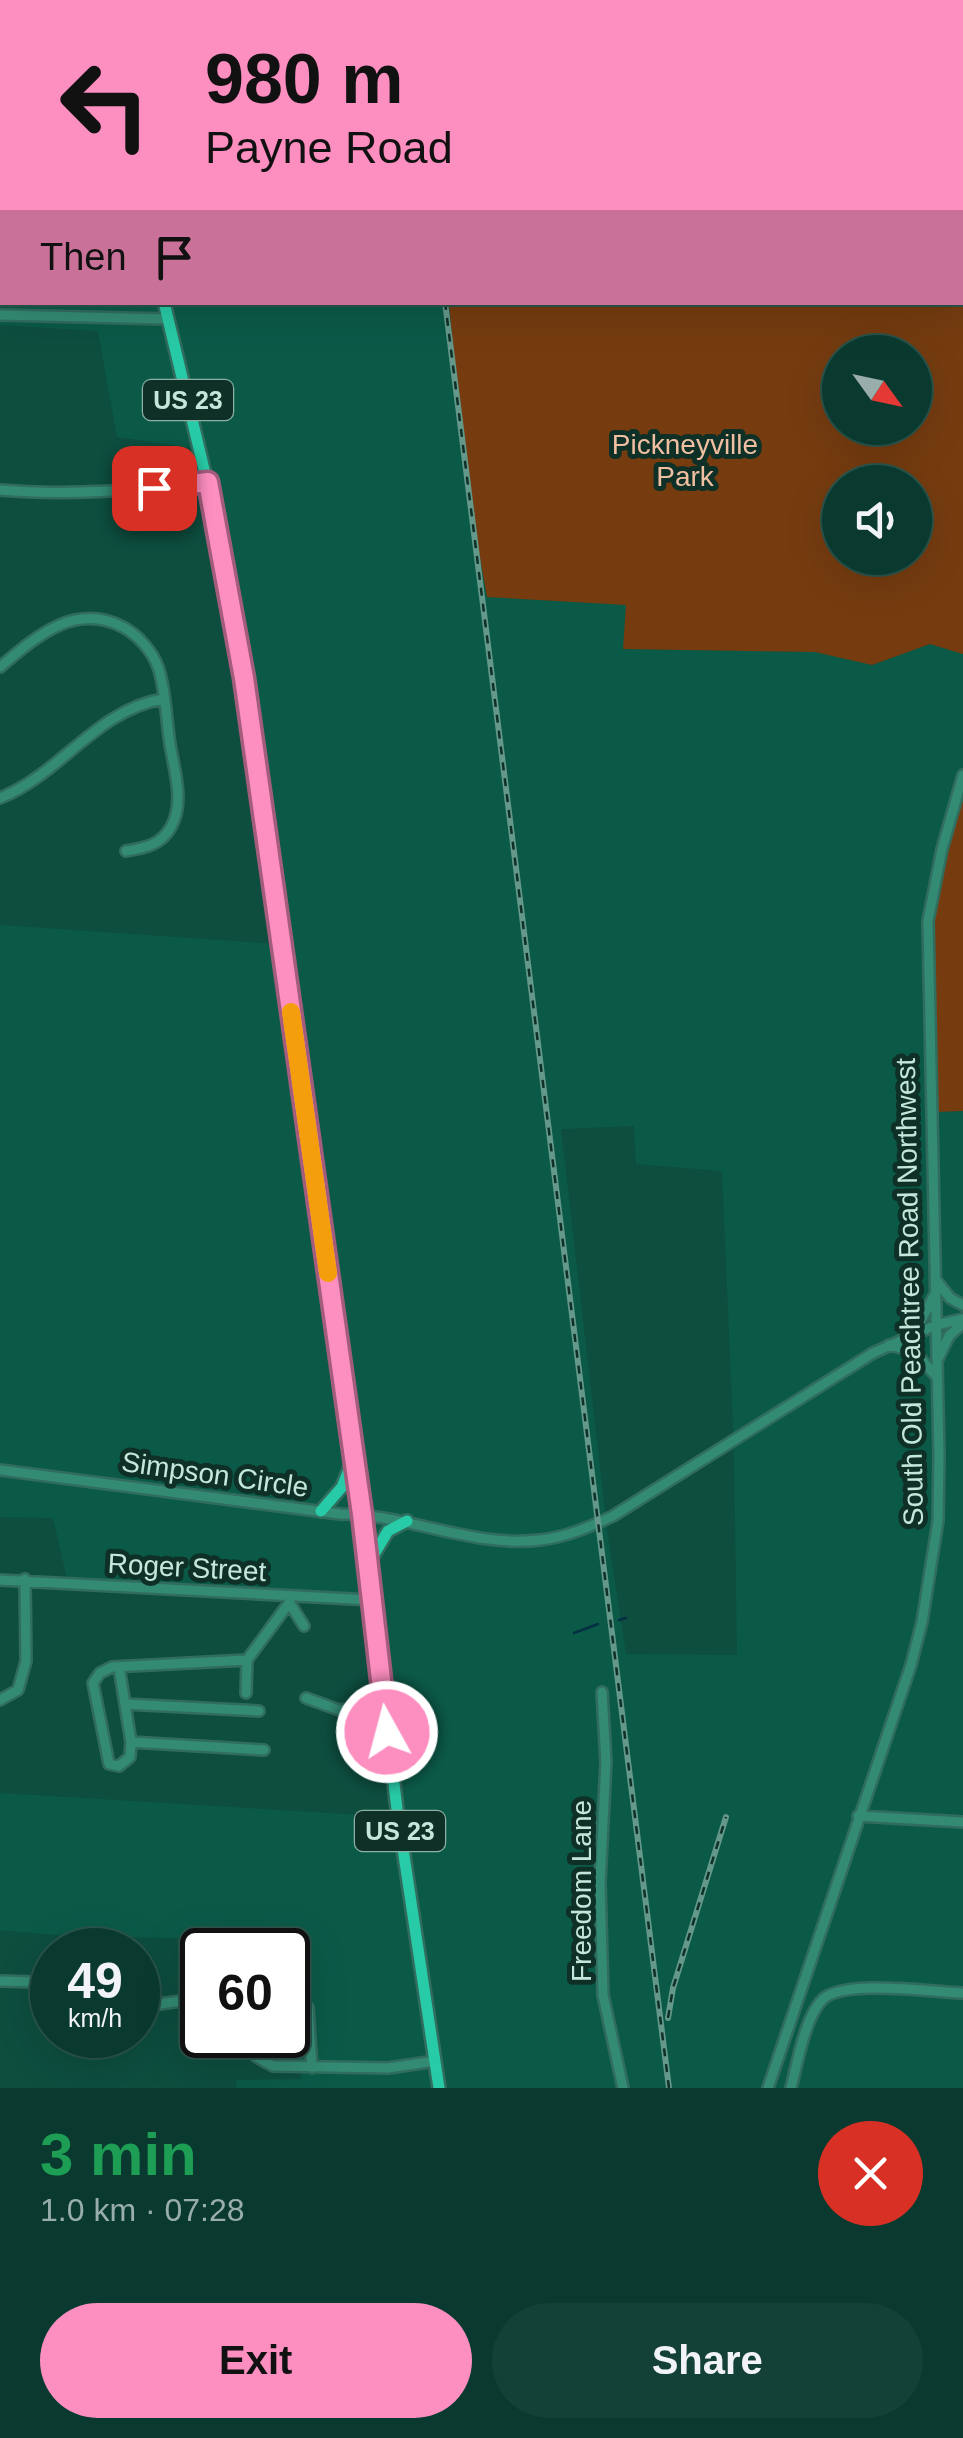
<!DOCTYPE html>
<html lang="en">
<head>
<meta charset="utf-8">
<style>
  body { margin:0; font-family:Arial,sans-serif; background:#134137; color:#f1f3f6; height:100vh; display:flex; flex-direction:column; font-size:38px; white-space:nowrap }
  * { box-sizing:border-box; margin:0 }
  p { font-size:32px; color:#99adaa }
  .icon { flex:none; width:55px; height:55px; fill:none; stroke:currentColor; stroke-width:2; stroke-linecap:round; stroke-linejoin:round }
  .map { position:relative; height:2088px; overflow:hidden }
  .panel { display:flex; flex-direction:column; background:#0a3a2f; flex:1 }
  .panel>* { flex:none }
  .top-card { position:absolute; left:0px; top:0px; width:965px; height:305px; box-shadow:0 10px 40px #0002,0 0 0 2px #2a544b; background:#fd8ec0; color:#111; overflow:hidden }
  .needle { width:65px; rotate:123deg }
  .fabs { position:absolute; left:822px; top:335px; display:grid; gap:20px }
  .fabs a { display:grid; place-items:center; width:110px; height:110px; border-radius:50%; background:#0a3a2f; box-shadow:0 10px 40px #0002,0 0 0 2px #2a544b; font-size:50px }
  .speed { position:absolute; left:30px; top:1928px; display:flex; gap:20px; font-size:50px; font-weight:700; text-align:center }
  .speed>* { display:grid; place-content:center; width:130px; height:130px; border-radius:50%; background:#0a3a2f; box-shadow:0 10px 40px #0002,0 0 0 2px #2a544b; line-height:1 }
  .speed small { font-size:25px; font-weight:400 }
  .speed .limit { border:5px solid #111; border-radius:15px; background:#fff; color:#111 }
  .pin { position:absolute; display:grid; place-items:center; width:85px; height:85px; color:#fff; margin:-42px; border-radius:20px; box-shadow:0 5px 15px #0006 }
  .me { position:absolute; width:110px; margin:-55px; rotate:353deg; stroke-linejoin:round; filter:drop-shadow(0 0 8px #0008) }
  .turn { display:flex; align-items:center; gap:35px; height:210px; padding:0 40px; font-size:45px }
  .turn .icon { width:130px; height:130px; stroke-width:2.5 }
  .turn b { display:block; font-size:70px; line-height:85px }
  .then { display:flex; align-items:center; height:95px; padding:0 40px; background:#0003; gap:20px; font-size:38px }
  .round { display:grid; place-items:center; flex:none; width:105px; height:105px; border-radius:52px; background:#134137 }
  .overview { display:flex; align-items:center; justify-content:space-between; height:170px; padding:0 40px }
  h1 { font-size:60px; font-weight:800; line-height:75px; color:#1e9e55 }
  .action { display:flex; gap:20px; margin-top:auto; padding:20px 40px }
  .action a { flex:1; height:115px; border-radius:60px; background:#fd8ec0; color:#111; font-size:40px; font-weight:800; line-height:115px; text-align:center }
  .action a+a { background:#134137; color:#f1f3f6 }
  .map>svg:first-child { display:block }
  .built { fill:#0b5a48; fill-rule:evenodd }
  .green { fill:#763c10; fill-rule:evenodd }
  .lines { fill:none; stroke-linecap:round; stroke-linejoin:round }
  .stream { stroke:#043043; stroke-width:2.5 }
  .minor-casing { stroke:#316d5e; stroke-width:14 }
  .major-casing { stroke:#316d5e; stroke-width:16 }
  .minor { stroke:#348b74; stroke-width:9 }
  .major { stroke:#28cba7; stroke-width:11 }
  .rail-casing { stroke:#64988a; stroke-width:6 }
  .rail { stroke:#0e3027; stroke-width:2.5; stroke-dasharray:8; stroke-linecap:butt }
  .route-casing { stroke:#a45c7d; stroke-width:25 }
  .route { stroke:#fd8ec0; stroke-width:18 }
  .slow { stroke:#f59e0b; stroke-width:18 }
  .labels { text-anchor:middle; stroke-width:10; stroke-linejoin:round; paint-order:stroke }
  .shield { fill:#0e3027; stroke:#8db1a5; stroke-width:2.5 }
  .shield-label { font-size:25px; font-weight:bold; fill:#c3e8db }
  .park-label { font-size:28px; fill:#f0bfa2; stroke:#0e3027 }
  .street-label { font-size:28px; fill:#c3e8db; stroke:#0e3027 }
</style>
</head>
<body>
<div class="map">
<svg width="963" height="2088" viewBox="0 0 963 2088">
  <rect width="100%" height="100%" fill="#0d4e3f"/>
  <path class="built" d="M0 16H2V302L449 303 464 468 487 597 627 605 624 649 815 652 872 665 930 644 963 654V793L938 886 930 952 936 1112 963 1111V2088H237L236 2080 301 2079 300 2010 312 1942 56 1935 0 1930V1793L394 1817 376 1603 68 1583 53 1518 0 1517V925L277 944 228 596 197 449 117 437 98 331 0 325ZM634 1126 636 1164 722 1171 734 1448 737 1655 626 1654 608 1537 561 1129Z"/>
  <path class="green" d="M413 0H963V118L962 2Z
    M963 277V654L930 644 872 665 815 652 623 649 626 605 487 597 464 468 449 303 962 302ZM840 352H915V428H840ZM840 482H915V558H840Z
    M963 793V1111L935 1112C933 1050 926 985 933 923 937 879 950 835 963 793Z"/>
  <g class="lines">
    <path class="stream" d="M619 1620 626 1618
      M574 1633 598 1624"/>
    <defs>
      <path id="minor" d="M0 315 168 319
        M0 490C70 496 138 490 207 482
        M0 667C36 637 74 602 123 627 138 635 152 651 158 667 166 690 166 719 170 744 174 769 185 803 171 827 161 845 145 848 126 851
        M0 798C61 774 96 710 163 699
        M936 1280 950 1298 963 1305
        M915 1331 934 1296
        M889 1345 914 1351 935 1375
        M937 1361 949 1336 963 1323
        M0 1470 340 1514C406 1514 473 1548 540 1540 567 1537 589 1527 613 1516L873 1353 936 1325 963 1319
        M0 1580 371 1600
        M289 1602 304 1626
        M119 1667 131 1742 130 1757 119 1766 109 1764 93 1683 100 1673 112 1667 247 1660 289 1603
        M602 1692 606 1762 600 1883 603 1995 623 2088
        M246 1693 247 1660
        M306 1698 339 1710 384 1705
        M0 1700 18 1690 26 1661 25 1579
        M125 1704 259 1711
        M131 1742 264 1750
        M858 1816 963 1822
        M0 1981 35 1982 52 1990
        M288 2001 300 2002 308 2007 312 2068
        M138 2007 202 1998
        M242 2035C244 2051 259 2059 273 2066L388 2068 435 2061
        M768 2088 911 1665 922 1622 938 1521 939 1455 928 921 942 849 963 775
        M791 2088C797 2065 805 2016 823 1999 845 1979 932 1992 963 1993"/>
      <path id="major" d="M97 0 98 2
        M164 302 207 482 244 678 362 1514 397 1809 439 2088
        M321 1511 342 1487 352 1462
        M367 1566 388 1531 407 1521"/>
    </defs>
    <use href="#minor" class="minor-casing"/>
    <use href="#major" class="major-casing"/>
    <use href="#minor" class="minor"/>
    <use href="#major" class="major"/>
    <defs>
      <path id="rail" d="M407 0 408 2
        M445 302 669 2088
        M668 2018 673 1988 726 1817"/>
    </defs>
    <use href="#rail" class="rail-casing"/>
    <use href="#rail" class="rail"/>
  </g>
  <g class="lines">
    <defs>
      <path id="route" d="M154 488 208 482 244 678 362 1514 387 1732"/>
    </defs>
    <use href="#route" class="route-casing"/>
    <use href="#route" class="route"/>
    <path class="slow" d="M291 1012 328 1273"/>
  </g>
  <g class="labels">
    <g class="shield">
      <rect x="143" y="380" width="90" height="40" rx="8"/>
      <rect x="355" y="1811" width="90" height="40" rx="8"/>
    </g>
    <g class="shield-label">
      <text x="188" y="409">US 23</text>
      <text x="400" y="1840">US 23</text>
    </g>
    <g class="park-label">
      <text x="685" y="454">Pickneyville<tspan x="685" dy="32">Park</tspan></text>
    </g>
    <g class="street-label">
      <text transform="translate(909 1292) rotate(-91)" y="10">South Old Peachtree Road Northwest</text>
      <text transform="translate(215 1474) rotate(8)" y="10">Simpson Circle</text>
      <text transform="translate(187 1567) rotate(3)" y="10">Roger Street</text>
      <text transform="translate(581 1891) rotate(-90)" y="10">Freedom Lane</text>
    </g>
  </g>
</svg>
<div class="fabs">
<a><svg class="needle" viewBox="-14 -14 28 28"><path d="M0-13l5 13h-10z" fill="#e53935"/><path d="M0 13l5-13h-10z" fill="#99adaa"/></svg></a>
<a><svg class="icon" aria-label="sound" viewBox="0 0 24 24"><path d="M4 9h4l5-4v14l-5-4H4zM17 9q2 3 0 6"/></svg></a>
</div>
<div class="speed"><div>49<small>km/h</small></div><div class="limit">60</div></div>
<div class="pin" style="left:154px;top:488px;background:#d93025"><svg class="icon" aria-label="arrive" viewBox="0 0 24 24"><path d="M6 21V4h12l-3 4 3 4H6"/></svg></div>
<svg class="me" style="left:387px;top:1732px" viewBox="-20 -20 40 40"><circle r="17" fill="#fd8ec0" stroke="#fff" stroke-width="3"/><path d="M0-11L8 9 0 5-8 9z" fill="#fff"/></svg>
<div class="top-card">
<div class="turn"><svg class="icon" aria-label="left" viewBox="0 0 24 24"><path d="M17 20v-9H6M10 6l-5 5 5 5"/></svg><div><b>980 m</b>Payne Road</div></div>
<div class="then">Then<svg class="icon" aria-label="arrive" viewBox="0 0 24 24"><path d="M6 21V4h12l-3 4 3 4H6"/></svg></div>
</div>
</div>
<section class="panel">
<div class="overview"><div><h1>3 min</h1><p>1.0 km · 07:28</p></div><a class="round" style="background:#d93025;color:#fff"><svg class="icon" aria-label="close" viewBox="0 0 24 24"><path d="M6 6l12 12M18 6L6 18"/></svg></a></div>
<div class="action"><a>Exit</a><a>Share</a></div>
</section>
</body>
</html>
